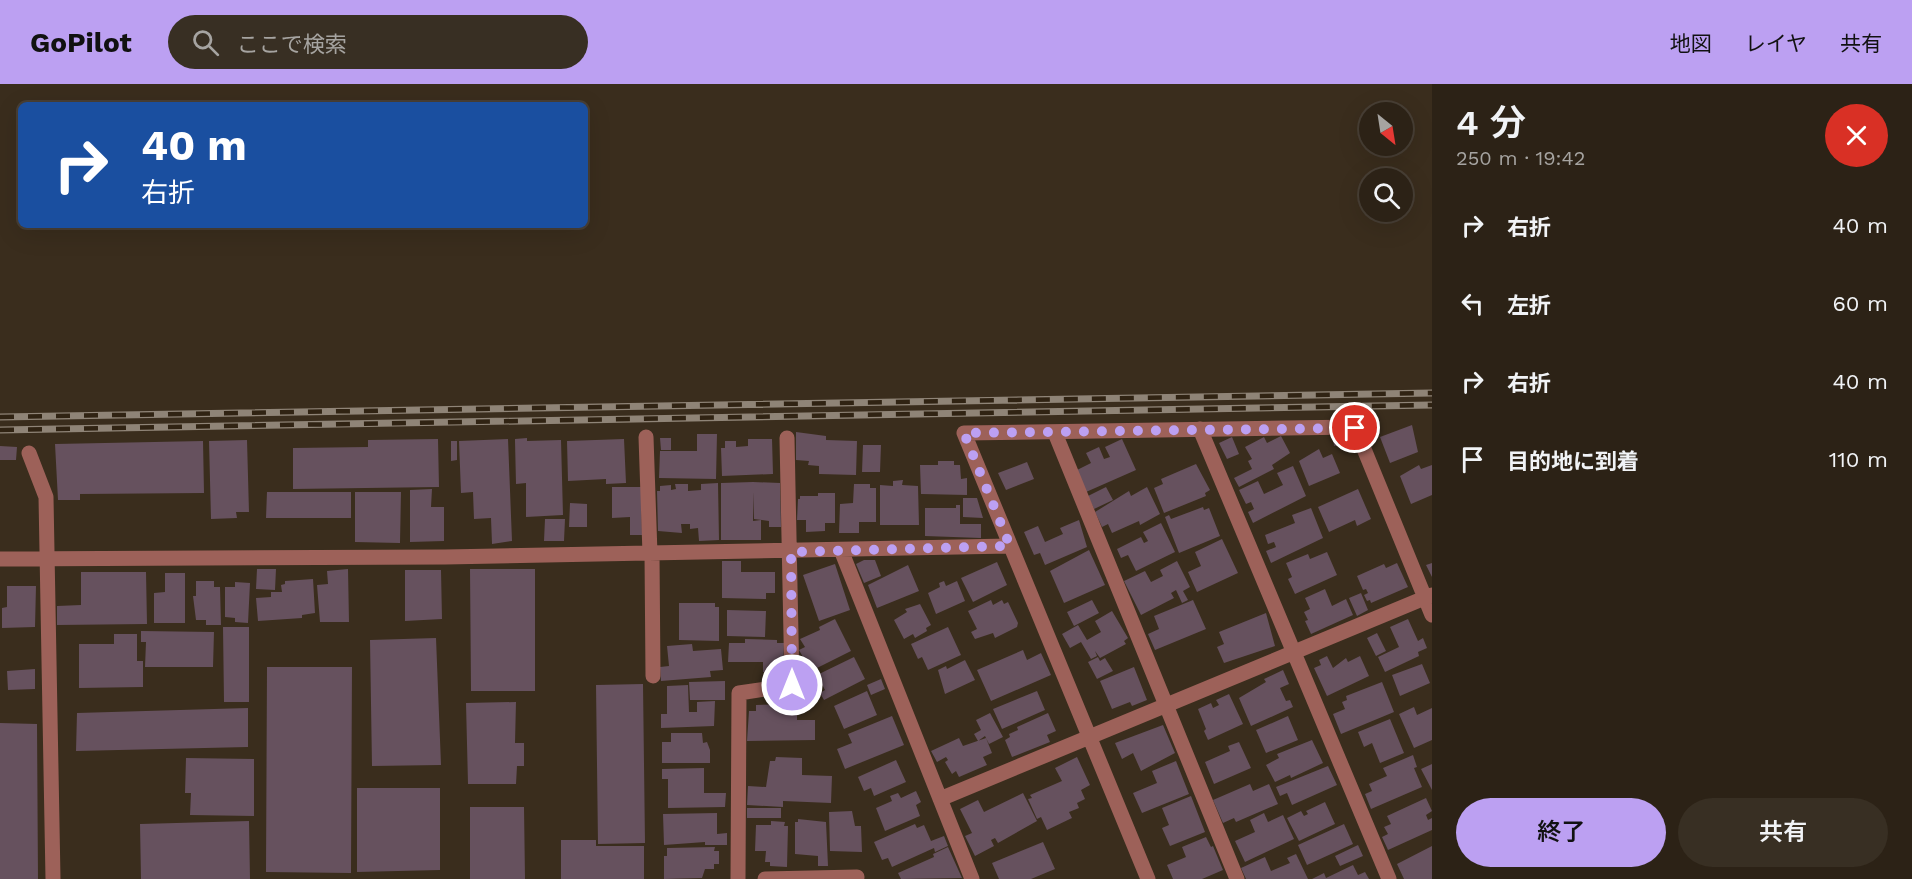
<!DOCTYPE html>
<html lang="ja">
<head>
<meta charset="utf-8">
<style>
  body { margin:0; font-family:"Work Sans","Noto Sans JP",sans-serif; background:#382f23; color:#f1f3f6; height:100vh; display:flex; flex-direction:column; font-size:22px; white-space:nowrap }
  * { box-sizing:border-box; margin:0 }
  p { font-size:20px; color:#a6a4a1 }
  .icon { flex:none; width:33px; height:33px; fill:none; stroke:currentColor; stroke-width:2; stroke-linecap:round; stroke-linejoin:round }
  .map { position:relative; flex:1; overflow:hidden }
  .side { display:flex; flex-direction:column; background:#2c2216; width:480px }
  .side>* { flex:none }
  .banner { position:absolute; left:18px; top:18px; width:570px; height:126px; border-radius:9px; box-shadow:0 6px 24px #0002,0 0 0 2px #483f35; background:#1a4fa0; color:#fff; overflow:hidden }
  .needle { width:39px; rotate:150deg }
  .controls { position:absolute; left:1359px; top:18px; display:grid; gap:12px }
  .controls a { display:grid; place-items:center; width:54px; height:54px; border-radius:50%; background:#2c2216; box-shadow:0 6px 24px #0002,0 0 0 2px #483f35; font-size:30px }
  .pin { position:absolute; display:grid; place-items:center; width:51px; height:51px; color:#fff; margin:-26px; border:3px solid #fff; border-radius:50%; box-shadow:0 2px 6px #0007 }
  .me { position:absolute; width:66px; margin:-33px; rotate:0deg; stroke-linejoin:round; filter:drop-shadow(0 0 4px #0008) }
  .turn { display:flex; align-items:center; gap:21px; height:126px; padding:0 24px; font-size:27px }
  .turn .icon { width:78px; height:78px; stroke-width:2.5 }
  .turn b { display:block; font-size:42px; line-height:51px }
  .round { display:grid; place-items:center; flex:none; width:63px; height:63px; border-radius:32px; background:#382f23 }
  .summary { display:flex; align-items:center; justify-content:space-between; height:102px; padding:0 24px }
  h1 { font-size:36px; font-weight:600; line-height:45px }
  .action { display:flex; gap:12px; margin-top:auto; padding:12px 24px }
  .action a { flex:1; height:69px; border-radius:36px; background:#bca0f2; color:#111; font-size:24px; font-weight:600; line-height:69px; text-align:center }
  .action a+a { background:#382f23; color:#f1f3f6 }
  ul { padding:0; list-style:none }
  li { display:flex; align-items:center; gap:18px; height:78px; padding:0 24px }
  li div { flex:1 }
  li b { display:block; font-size:22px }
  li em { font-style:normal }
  header { display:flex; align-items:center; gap:36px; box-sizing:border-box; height:84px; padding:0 30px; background:#bca0f2; color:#111 }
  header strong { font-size:28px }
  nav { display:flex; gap:33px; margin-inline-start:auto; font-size:21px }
  .search { width:420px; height:54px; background:#382f23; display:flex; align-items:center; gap:15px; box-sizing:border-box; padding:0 21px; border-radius:33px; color:#a6a4a1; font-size:22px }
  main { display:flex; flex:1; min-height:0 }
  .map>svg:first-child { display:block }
  .building { fill:#66515e }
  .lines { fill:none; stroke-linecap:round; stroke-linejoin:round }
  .minor { stroke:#9d6159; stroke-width:15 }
  .rail-casing { stroke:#8f8477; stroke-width:7 }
  .rail { stroke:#302313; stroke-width:4.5; stroke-dasharray:14; stroke-linecap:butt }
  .route { stroke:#bca0f2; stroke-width:10; stroke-dasharray:0 18 }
</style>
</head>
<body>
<header>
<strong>GoPilot</strong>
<div class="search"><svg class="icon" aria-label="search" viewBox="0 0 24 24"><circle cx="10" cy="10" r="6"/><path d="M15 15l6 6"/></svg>ここで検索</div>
<nav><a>地図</a><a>レイヤ</a><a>共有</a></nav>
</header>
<main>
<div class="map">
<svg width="1432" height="795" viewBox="0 0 1432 795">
  <rect width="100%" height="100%" fill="#3a2d1d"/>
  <path class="building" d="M1412 341 1418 368 1390 379 1380 353Z
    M796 348 826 352V356L857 357 856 391 819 390V382L808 381 809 377 796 376Z
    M697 350H717L716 395 659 394 660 367H697Z
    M1281 352 1290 369 1272 381 1274 385 1239 403 1234 394 1252 385 1248 377 1252 375 1245 363 1264 353 1267 359Z
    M1347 352 1348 359 1334 362 1333 354Z
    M1232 353 1239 370 1227 375 1219 359Z
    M527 354V357L561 356 563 431 526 433V399L516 400 515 357V355Z
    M660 354H671V366H661Z
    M438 355 439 403 293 405V364L368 363V356Z
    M508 355 512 457 492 460 491 434 474 435 473 408 461 409 459 357Z
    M624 355 626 399 606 400V395L568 397 567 357Z
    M748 355H772L773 390 722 392 721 364H725V357H736V363L748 362Z
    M1122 355 1136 386 1086 408 1077 386 1091 379 1086 369 1099 363 1104 375 1110 373 1105 363Z
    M247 356 249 428H236L237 434 211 435 209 357Z
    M203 357 204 409 80 410V416H58L55 360Z
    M451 357H457V376L451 377Z
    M863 361H881L880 388H862Z
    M0 362 17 363 16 376H0Z
    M1319 365 1323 374 1332 370 1340 389 1309 402 1299 377Z
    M938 377H954V381H960L961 395 967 394V411L921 410 920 381H938Z
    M1027 378 1034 395 1006 406 998 389Z
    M1196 380 1210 406 1205 409 1206 412 1164 429 1154 404 1163 400 1161 395Z
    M1419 381 1421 385 1432 381V411L1411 420 1400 392Z
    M1293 382 1306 412 1253 439 1248 428 1254 425 1251 418 1246 420 1239 406 1258 397 1264 410 1283 401 1277 389Z
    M903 396 902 401 918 402 919 441H880V401L893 402V397Z
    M753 398 780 399 781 443H769V437L754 435 753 408V437L761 436V456H721V399Z
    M718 399 719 456 699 457 698 444 690 445V440H681L682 449 658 447 657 407H660V402L671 401V406L676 405 675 400H688V407L701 406V400Z
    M854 400H870V404H876V438H859V449H839L840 420 853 419Z
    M612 403H641L642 451H630V433L612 434Z
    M1106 403 1113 416 1094 425 1088 412Z
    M1147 403 1160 430 1140 441 1139 437 1112 449 1108 440 1102 443 1095 428 1129 407 1131 412Z
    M432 405 431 423H444V457L410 458V406Z
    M1358 405 1371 435 1357 442 1355 436 1329 448 1318 423Z
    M267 408H351V434H266Z
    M355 408H401L400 459 355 458Z
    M818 409H835V439H825V447L806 448V436H797L798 415H800V412H818Z
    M963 414H977L983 434 963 433Z
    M570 419 587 420V443H569Z
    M956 421H960V440H981V454L925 452V424H956Z
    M1203 423 1204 426 1209 424 1220 452 1179 469 1165 433 1169 431 1171 435Z
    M1311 424 1323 454 1271 479 1266 467 1276 463 1274 458 1268 460 1265 451 1295 439 1292 431Z
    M545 435H565L564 457H544Z
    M1079 436 1087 463 1045 481 1040 469 1034 471 1024 448 1038 442 1045 458 1063 450 1060 444Z
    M1161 439 1175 468 1136 487 1128 471 1121 474 1117 465 1141 453 1144 459 1148 457 1143 448Z
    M1222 455 1238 489 1197 508 1188 488 1201 482 1195 468Z
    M1089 466 1105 501 1064 519 1050 487Z
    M1327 468 1337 491 1295 510 1288 495 1292 493 1286 479 1308 470 1310 475Z
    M864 476H875L881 492 864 499 856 480Z
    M722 477H741V488H775V509H766V515L722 514Z
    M1177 477 1190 503 1183 507 1188 516 1182 519 1176 506 1171 509 1174 514 1141 531 1124 497 1145 487 1151 498 1163 492 1160 486Z
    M997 478 1007 501 973 518 961 494Z
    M1397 479 1408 503 1371 519 1370 516 1367 517 1364 511 1368 509 1366 505 1363 506 1357 492 1384 480 1386 484Z
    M1432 479V493L1426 481Z
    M835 480 850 526 819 537 803 491Z
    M908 481 919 507 877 524 868 501Z
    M257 485H276L275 506 256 505Z
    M348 485 349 538H320L317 501 328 500 327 487Z
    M470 485H535V607H471Z
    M405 486H441L442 535 405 537Z
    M81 488H146L147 540 57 541V522L81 521Z
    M165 489H185V539H154V509L165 508Z
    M313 495 315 529 302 531V534L258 537 256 514 271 513V508H282L281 501 285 500V497Z
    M196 497H214V503H220L221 541H206V536H196L193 512H196Z
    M944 497 946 502 957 497 965 517 936 530 928 509 940 503 939 499Z
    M235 498 250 499 248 539 235 538V534L225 533V503H235Z
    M7 502H36L35 543 2 544V524L7 523Z
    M1325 505 1332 522 1346 515 1353 531 1311 550 1305 537 1308 536 1304 528 1310 525 1305 514Z
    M1361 509 1368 526 1357 532 1349 514Z
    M991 516 993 521 1002 516 1004 520 1008 518 1018 539 1017 543 995 554 993 549 975 555 971 548 977 545 968 527Z
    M1092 516 1099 529 1074 542 1067 528Z
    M1193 516 1206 545 1155 566 1148 550 1159 545 1154 532Z
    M679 519H715V523H719V557L679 556Z
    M920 520 931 541 926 544 927 547 915 554 913 550 904 555 894 536 907 528 905 525Z
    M727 526 766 527 765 553 727 552Z
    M1112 527 1128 554 1124 557 1126 560 1100 574 1095 567 1097 572 1091 575 1081 558 1070 564 1062 550 1078 541 1087 556 1101 548 1095 537Z
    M1266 529 1275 562 1224 579 1217 563 1224 560 1219 548Z
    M835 535 851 567 815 585 813 582 806 586 805 577 799 566 805 563 800 555 820 546 819 543Z
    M1408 535 1418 557 1423 554 1427 564 1418 568 1419 572 1385 588 1378 573 1399 563 1390 543Z
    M223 543H249V618H224Z
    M948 543 961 571 928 586 922 573 918 575 911 560Z
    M141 547 214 548 213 583H145L146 558H141Z
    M1377 549 1386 567 1376 572 1367 554Z
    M114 550H137V577H143V603L79 604V560H114Z
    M436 554 441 681 372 682 370 556Z
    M745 555 777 556V559H784L783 583H773V589L763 588V578H728L729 559H745Z
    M692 560 693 567 721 565 723 586 710 587 711 593 661 597 660 583 669 582 667 562Z
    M1023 566 1027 576 1041 569 1051 591 991 617 977 586Z
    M1327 572 1333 584 1346 574 1348 578 1360 572 1369 592 1327 612 1314 584 1321 581 1319 576Z
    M854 573 865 595 824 616 820 609 825 606 817 591Z
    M1098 573 1100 577 1105 574 1113 587 1097 595 1088 578Z
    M965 576 975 596 945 610 938 586 946 582 947 585Z
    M1422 580 1430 599 1400 612 1392 591Z
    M267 583H352L351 789 266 788Z
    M1134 583 1147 616 1132 622 1130 618 1112 625 1100 597Z
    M35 585V605L8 606 7 587Z
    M1283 586 1289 600 1280 604 1286 617 1290 616 1293 623 1251 642 1239 614 1266 598 1264 595Z
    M881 595 885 605 871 611 867 601Z
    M725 597V616H690L689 598Z
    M1382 598 1394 628 1341 650 1333 630 1345 625 1342 618 1347 616 1346 612Z
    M643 600 645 759 598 760 596 601Z
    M688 601 689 628H697V618L715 617 714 642 661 644V630H667V602Z
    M867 607 877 631 844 645 834 622Z
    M1037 607 1045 626 1002 645 993 625Z
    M1229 610 1243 640 1208 656 1204 647 1206 645 1198 625 1211 619 1213 624 1219 621 1216 616Z
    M516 618 515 659H524V682H517L516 700H468L466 619Z
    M797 620V636H815V656L747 657 749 627H756V621Z
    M1414 623 1417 631 1432 624V656L1414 664 1399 630Z
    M248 624V663L76 667 77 629Z
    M990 629 1003 653 989 660 985 652 978 657 974 650 981 646 976 636Z
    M1048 629 1056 647 1047 651 1050 658 1012 673 1005 656 1010 653 1009 650 1018 646 1017 643Z
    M892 632 904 661 845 685 837 665 852 659 848 650Z
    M1288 632 1298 656 1266 669 1256 646Z
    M1390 635 1404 669 1380 679 1372 659 1364 663 1358 648Z
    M0 639 37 640 38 795H0Z
    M1163 641 1175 669 1141 687 1133 669 1122 675 1115 659Z
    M671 649H702L703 659 707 658 710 666V679H662V658H671Z
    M959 654 963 662 986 654 992 669 983 673 987 681 959 693 956 687 952 690 945 678 948 676 946 673 937 678 931 667Z
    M1312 656 1323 679 1291 694 1290 691 1275 698 1266 681 1279 674 1277 670Z
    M1239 658 1251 684 1214 700 1205 678 1230 667 1228 662Z
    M1413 671 1417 683 1414 684 1422 703 1371 725 1365 710 1372 707 1369 700 1387 692 1383 684Z
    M776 673 802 674V691L832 692 831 719 783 717V723L747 721 748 702 766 703 770 677H775Z
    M1077 673 1090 701 1081 706 1085 715 1077 719 1079 724 1069 728 1072 734 1047 746 1041 733 1037 735 1028 715 1032 714 1030 711 1062 697 1055 684Z
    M186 674 254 675V732L190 731 191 709H185Z
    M896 676 906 698 874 712 871 704 864 707 858 693Z
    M1176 677 1189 710 1142 729 1133 709 1157 699 1152 687Z
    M1432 680V706L1421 685Z
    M1328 682 1337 701 1292 721 1287 709 1280 712 1276 703Z
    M704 684V709H726L725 723 668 724V695H662V685Z
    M1250 700 1253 707 1269 700 1278 720 1236 738 1234 734 1223 739 1213 716Z
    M357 704H440V786L357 788Z
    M916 707 921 718 916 721 920 732 885 747 876 724 892 717 890 712 898 709 901 714Z
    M1023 709 1037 737 998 759 995 754 991 756 994 762 975 772 965 752 972 749 960 725 978 716 984 728Z
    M1191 712 1205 748 1170 762 1162 744 1169 741 1162 724Z
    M1426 714 1432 727 1426 731 1428 736 1432 734V746L1388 766 1382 753 1388 750 1384 743 1391 740 1387 732Z
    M1325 718 1335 740 1299 757 1287 734 1301 727 1304 732 1308 730 1306 727Z
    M470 723H524L525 795H470Z
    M747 724H781V734H747Z
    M852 727 855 742H861L862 768 830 767 829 728Z
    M717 729V750L727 749V761H705V758L664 761 663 730Z
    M1264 729 1268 738 1283 731 1294 755 1245 778 1235 757 1255 748 1250 736Z
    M798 735 826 738 828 782H818V772L795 770V738H798Z
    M249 737 250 795H141L140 740Z
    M771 737 785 738 784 742H788L787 783 770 782V778H765L766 767H755L756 741H771Z
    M915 740 917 744 924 741 931 757 944 752 948 762 935 768 934 764 892 783 888 774 882 776 874 758Z
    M1344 740 1353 760 1307 781 1298 761Z
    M1206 753 1211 763 1213 762 1223 786 1202 795H1173L1167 781 1186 773 1182 763Z
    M561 756H596V762H644V795H561Z
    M1043 758 1055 785 1031 795H999L992 779Z
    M1358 761 1363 772 1340 782 1335 772Z
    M1432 762V795H1404L1397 780Z
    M715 763 714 767H719V780H714V785H705L702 794 664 795V772H667V764Z
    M948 763 962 794 901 795 898 789 934 773 933 770Z
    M1296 770 1308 795H1246L1241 784 1265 773 1271 787 1290 779 1287 774Z
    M1353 781 1358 791 1365 788 1369 795H1312L1324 789 1326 794Z"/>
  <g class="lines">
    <path class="minor" d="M1200 345 1389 795
      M1055 349 1237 795
      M646 353 650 470
      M29 369 46 413 53 795
      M841 466 972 795
      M652 470 653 592
      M0 475 445 473 1010 462
      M940 715 1432 511
      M738 795 739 609 792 601 787 354
      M765 795 857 793
      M1148 795 964 349 1355 343 1432 531"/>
    <defs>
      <path id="rail" d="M0 333 1432 309
        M0 346 1432 321"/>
    </defs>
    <use href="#rail" class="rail-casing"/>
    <use href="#rail" class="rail"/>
  </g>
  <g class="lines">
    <path class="route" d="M792 601 791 468 1010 462 964 349 1355 344"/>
  </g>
</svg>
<div class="controls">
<a><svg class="needle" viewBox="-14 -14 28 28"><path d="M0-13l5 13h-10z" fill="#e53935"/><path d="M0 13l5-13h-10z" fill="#a6a4a1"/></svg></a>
<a><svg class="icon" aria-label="search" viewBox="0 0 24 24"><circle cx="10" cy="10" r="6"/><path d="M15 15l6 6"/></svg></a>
</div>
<div class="pin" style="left:1355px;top:344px;background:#d93025"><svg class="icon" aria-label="arrive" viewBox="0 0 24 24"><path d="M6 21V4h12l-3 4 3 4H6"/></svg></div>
<svg class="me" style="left:792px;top:601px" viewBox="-20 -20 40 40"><circle r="17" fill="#bca0f2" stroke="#fff" stroke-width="3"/><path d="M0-11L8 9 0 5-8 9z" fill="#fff"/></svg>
<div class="banner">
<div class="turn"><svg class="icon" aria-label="right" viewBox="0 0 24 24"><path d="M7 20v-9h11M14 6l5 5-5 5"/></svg><div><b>40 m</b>右折</div></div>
</div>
</div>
<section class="side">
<div class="summary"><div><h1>4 分</h1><p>250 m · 19:42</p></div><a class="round" style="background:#d93025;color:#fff"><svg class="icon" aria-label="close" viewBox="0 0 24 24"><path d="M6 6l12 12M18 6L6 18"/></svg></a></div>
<ul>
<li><svg class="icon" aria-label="right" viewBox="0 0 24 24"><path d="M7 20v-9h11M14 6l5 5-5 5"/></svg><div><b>右折</b></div><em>40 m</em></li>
<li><svg class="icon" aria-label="left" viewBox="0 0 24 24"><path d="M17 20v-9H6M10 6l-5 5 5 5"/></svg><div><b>左折</b></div><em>60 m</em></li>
<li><svg class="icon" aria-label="right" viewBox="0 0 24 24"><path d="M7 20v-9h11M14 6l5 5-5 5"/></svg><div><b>右折</b></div><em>40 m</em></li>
<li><svg class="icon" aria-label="arrive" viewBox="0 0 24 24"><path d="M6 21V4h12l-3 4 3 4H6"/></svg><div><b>目的地に到着</b></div><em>110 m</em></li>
</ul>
<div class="action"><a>終了</a><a>共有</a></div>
</section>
</main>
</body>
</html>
